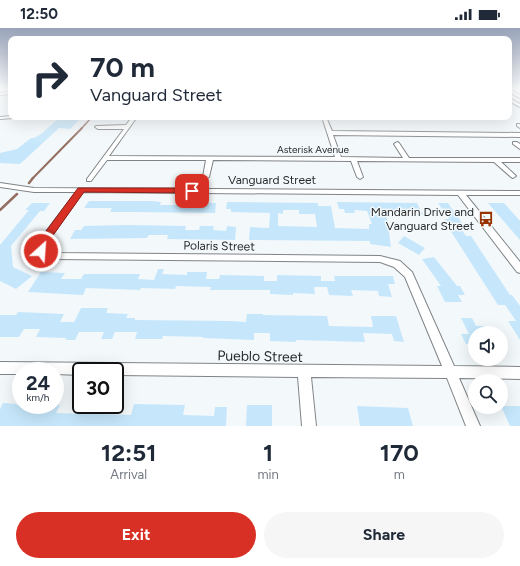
<!DOCTYPE html>
<html lang="en">
<head>
<meta charset="utf-8">
<style>
  body { margin:0; font-family:Figtree,sans-serif; background:#f6f6f7; color:#1f2937; height:100vh; display:flex; flex-direction:column; font-size:15px; white-space:nowrap }
  * { box-sizing:border-box; margin:0 }
  p { font-size:13px; color:#747a83 }
  .icon { flex:none; width:22px; height:22px; fill:none; stroke:currentColor; stroke-width:2; stroke-linecap:round; stroke-linejoin:round }
  .map { position:relative; height:398px; overflow:hidden }
  .panel { display:flex; flex-direction:column; background:#fff; flex:1 }
  .panel>* { flex:none }
  .hud { position:absolute; left:8px; top:8px; width:504px; height:84px; border-radius:8px; box-shadow:0 4px 16px #0002; background:#fff; color:#1f2937; overflow:hidden }
  .fabs { position:absolute; left:468px; top:298px; display:grid; gap:8px }
  .fabs a { display:grid; place-items:center; width:40px; height:40px; border-radius:50%; background:#fff; box-shadow:0 4px 16px #0002; font-size:20px }
  .speed { position:absolute; left:12px; top:334px; display:flex; gap:8px; font-size:20px; font-weight:700; text-align:center }
  .speed>* { display:grid; place-content:center; width:52px; height:52px; border-radius:50%; background:#fff; box-shadow:0 4px 16px #0002; line-height:1 }
  .speed small { font-size:10px; font-weight:400 }
  .speed .limit { border:2px solid #111; border-radius:6px; background:#fff; color:#111 }
  .pin { position:absolute; display:grid; place-items:center; width:34px; height:34px; color:#fff; margin:-17px; border-radius:8px; box-shadow:0 2px 6px #0006 }
  .me { position:absolute; width:44px; margin:-22px; rotate:26deg; stroke-linejoin:round; filter:drop-shadow(0 0 3px #0008) }
  .turn { display:flex; align-items:center; gap:14px; height:84px; padding:0 16px; font-size:18px }
  .turn .icon { width:52px; height:52px; stroke-width:2.5 }
  .turn b { display:block; font-size:28px; line-height:34px }
  .eta { display:flex; justify-content:space-evenly; align-items:center; height:68px; text-align:center }
  .eta b { font-size:24px; font-weight:700; line-height:28px }
  .button { display:flex; gap:8px; margin-top:auto; padding:8px 16px }
  .button a { flex:1; height:46px; border-radius:24px; background:#d93025; color:#fff; font-size:16px; font-weight:700; line-height:46px; text-align:center }
  .button a+a { background:#f6f6f7; color:#1f2937 }
  .status { display:flex; justify-content:space-between; align-items:center; height:28px; padding:0 20px; background:#fff; direction:ltr }
  .status svg { height:11px; fill:currentColor }
  .map>svg:first-child { display:block }
  .lines { fill:none; stroke-linecap:round; stroke-linejoin:round }
  .stream-far2 { stroke:#946e61; stroke-width:1.5 }
  .stream-far1 { stroke:#946e61; stroke-width:2 }
  .stream { stroke:#946e61; stroke-width:2.5 }
  .building { fill:#c6e7fb; fill-rule:evenodd }
  .minor-casing { stroke:#808487; stroke-width:2 }
  .minor { fill:#fff; fill-rule:evenodd }
  .route { fill:#d93025; stroke:#8d1f18 }
  .labels { text-anchor:middle; stroke-width:3; stroke-linejoin:round; paint-order:stroke }
  .far-street-label { font-size:10px; fill:#292b2c; stroke:#f3f8fb }
  .street-label { font-size:12px; fill:#292b2c; stroke:#f3f8fb }
  .poi-label { font-size:12px; fill:#292b2c; stroke:#f3f8fb; text-anchor:end }
  .near-street-label { font-size:14px; fill:#292b2c; stroke:#f3f8fb }
</style>
</head>
<body>
<div class="status"><b>12:50</b><svg viewBox="0 0 49 12"><path d="M0 12V9h3v3zM5 12V6h3v6zM10 12V3h3v9zM15 12V0h3v12zM26 1h20v11H26zM47 4h2v5h-2z"/></svg></div>
<div class="map">
<svg width="520" height="398" viewBox="0 0 520 398">
  <rect width="100%" height="100%" fill="#f3f8fb"/>
  <g class="lines">
    <path class="stream-far2" d="M81 101 92 89"/>
    <path class="stream-far1" d="M32 151 82 100"/>
    <path class="stream" d="M29 155 33 150
      M0 182 17 166"/>
  </g>
  <path class="building" d="M64 89H82L70 101 59 100 20 136 0 135V125L17 121 31 110H34L41 106 58 91Z
    M89 173H152L161 174 160 177H181L182 175H216L215 185 133 184H110L112 180H84Z
    M227 174 318 175V178H331L335 200 369 201V196H372L367 183 354 182 355 185H345L344 181H339L337 174 417 175 423 187 402 186 403 189H387L391 219 370 216V213L249 212 250 199 269 200 270 185 231 184V181H226ZM283 182H299V186H315L317 199 278 198V185L283 186Z
    M32 175H50L44 183H40L11 218 13 239 32 248 16 261 0 253V217L29 182H25Z
    M438 175H448L462 195H457L466 208H471L510 267H512L520 278V312L508 293H516L505 277H498L450 202H448L443 195H448L445 191H449Z
    M488 175H504L520 193V212Z
    M127 197 186 198 185 202H199L200 198H214L213 202 226 203 227 198 236 199 235 212 167 211 168 207H149L147 210 70 211 75 202H81L84 198Z
    M404 208 425 220 419 227 398 215Z
    M434 229 457 258H460L465 267H458L462 274H445L437 258H441L422 231Z
    M158 241H164L162 246 187 247V244H207L206 251H219L220 247 264 248V253H277V247L321 248V253H335L334 248H393L395 256H388L392 269 379 268 378 263 351 262 353 268 329 267 327 259H314L315 266 293 265V267L270 266V262H210L211 259 176 258 175 261 141 260 140 262 86 260 83 267 28 264 41 244 65 245 61 251H81L84 246H140L138 251 154 252Z
    M81 280H108L106 285 128 286 126 290H135V292L230 293 246 294 247 286H263V287L327 288 329 298 373 299 371 288H396L404 314 394 313 392 306 363 305 365 314 296 312V314L270 313V305H254V312L203 310V309L163 308 162 311H135L137 304H115L112 311H101L104 304H79L75 312H65L67 310 36 309 40 301H24L19 309H0V287H16L18 284 64 286 60 294H74Z
    M461 290H472L476 298H484L488 305H475V318L474 316H466L461 306H469Z
    M3 375 17 376 16 377H60L56 385 84 386 87 377H100L96 386 131 387 134 376 185 377 183 387 214 388 215 379H227L226 398H0V381Z
    M247 377H272V398H246Z
    M357 378 408 380 413 398H360Z
    M501 378H520V398H510Z"/>
  <g class="lines">
    <defs>
      <path id="minor" d="M509 61 520 67V70L509 64Z
        M11 64V66L0 67V65Z
        M509 70 520 76V79L509 73Z
        M11 88V89H13V90L0 91V89Z
        M132 89H137L109 128 335 129 322 89H326L332 103 520 105V109L333 107 341 129 403 130 394 116 397 114 399 115 409 130H520V134H501L515 147 516 148 513 150 511 149 494 134 357 133 363 149 360 151 357 149 351 133 213 132 209 149 206 151 203 149 206 132H107L91 153H87V151L124 101H98L95 99 96 98 126 97Z
        M517 96H520V100L517 98Z
        M513 114H517L520 116V121L513 116Z
        M0 155 34 160 520 163V167H466L520 234V245L517 244 458 167 83 164 48 213 46 221 53 225 380 228 400 233 412 244 454 338 520 339V351L459 350 480 398H466L447 350 311 349 316 398H302L298 349 115 347V343H81V347L55 346V343H21V346H0V334L442 338 405 249 394 239 380 234 52 231 38 225 37 223 41 210 76 164H34L0 159Z"/>
    </defs>
    <use href="#minor" class="minor-casing"/>
    <use href="#minor" class="minor"/>
  </g>
  <linearGradient id="sky" x2="0" y2="1"><stop stop-color="#99a4bb"/><stop offset="0.52" stop-color="#fafcfd"/><stop offset="1" stop-color="#fafcfd" stop-opacity="0"/></linearGradient>
  <rect width="520" height="116" fill="url(#sky)"/>
  <path class="route" d="M78 160H192L196 163 192 165 84 164 49 213 44 226H37L36 223 41 210Z"/>
  <defs>
    <symbol id="bus-bare" viewBox="-9 -9 18 18"><path d="M-5-6H5V4H4V6H2V4H-2V6H-4V4H-5ZM-3.5-4V0h7V-4ZM-3.5 1.2v1.5H-2V1.2ZM2 1.2v1.5H3.5V1.2Z" fill="#983300" stroke="#f3f8fb" stroke-width="2.5" paint-order="stroke"/></symbol>
  </defs>
  <g fill-rule="evenodd">
    <use href="#bus-bare" x="475" y="180" width="22" height="22"/>
  </g>
  <g class="labels">
    <g class="far-street-label">
      <text x="313" y="125">Asterisk Avenue</text>
    </g>
    <g class="street-label">
      <text x="272" y="156">Vanguard Street</text>
      <text transform="translate(219 218) rotate(1)" y="4">Polaris Street</text>
    </g>
    <g class="poi-label">
      <text x="474" y="188">Mandarin Drive and<tspan x="474" dy="14">Vanguard Street</tspan></text>
    </g>
    <g class="near-street-label">
      <text transform="translate(260 328) rotate(1)" y="5">Pueblo Street</text>
    </g>
  </g>
</svg>
<div class="fabs">
<a><svg class="icon" aria-label="sound" viewBox="0 0 24 24"><path d="M4 9h4l5-4v14l-5-4H4zM17 9q2 3 0 6"/></svg></a>
<a><svg class="icon" aria-label="search" viewBox="0 0 24 24"><circle cx="10" cy="10" r="6"/><path d="M15 15l6 6"/></svg></a>
</div>
<div class="speed"><div>24<small>km/h</small></div><div class="limit">30</div></div>
<div class="pin" style="left:192px;top:163px;background:#d93025"><svg class="icon" aria-label="arrive" viewBox="0 0 24 24"><path d="M6 21V4h12l-3 4 3 4H6"/></svg></div>
<svg class="me" style="left:41px;top:223px" viewBox="-20 -20 40 40"><circle r="17" fill="#d93025" stroke="#fff" stroke-width="3"/><path d="M0-11L8 9 0 5-8 9z" fill="#fff"/></svg>
<div class="hud">
<div class="turn"><svg class="icon" aria-label="right" viewBox="0 0 24 24"><path d="M7 20v-9h11M14 6l5 5-5 5"/></svg><div><b>70 m</b>Vanguard Street</div></div>
</div>
</div>
<section class="panel">
<div class="eta">
<div><b>12:51</b><p>Arrival</p></div>
<div><b>1</b><p>min</p></div>
<div><b>170</b><p>m</p></div>
</div>
<div class="button"><a>Exit</a><a>Share</a></div>
</section>
</body>
</html>
